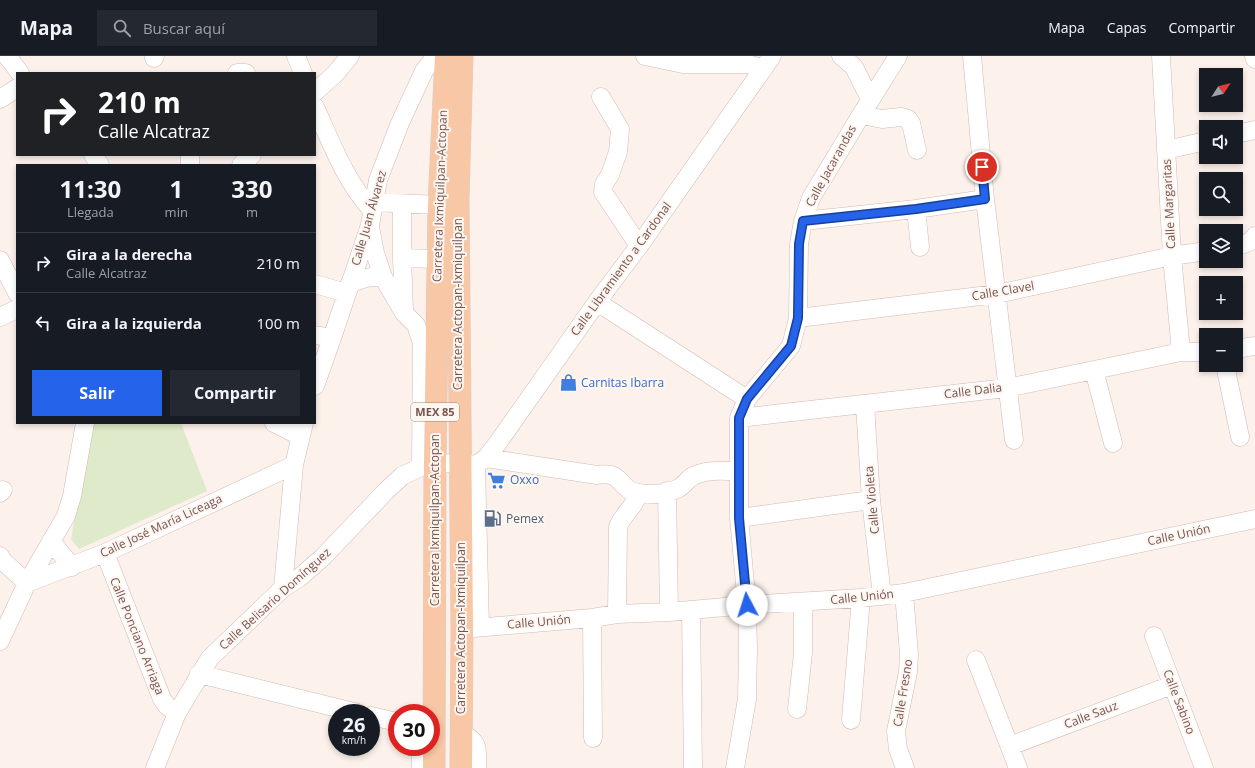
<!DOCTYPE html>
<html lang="es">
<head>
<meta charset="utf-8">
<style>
  body { margin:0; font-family:"Open Sans",sans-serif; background:#242831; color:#f1f3f6; height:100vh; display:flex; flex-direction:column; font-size:15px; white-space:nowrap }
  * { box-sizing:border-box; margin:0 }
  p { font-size:13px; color:#9ea1a6 }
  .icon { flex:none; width:22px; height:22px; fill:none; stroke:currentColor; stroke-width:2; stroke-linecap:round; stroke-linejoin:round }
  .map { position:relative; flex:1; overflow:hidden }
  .side { position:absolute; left:16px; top:108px; width:300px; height:260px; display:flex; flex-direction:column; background:#171b24; border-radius:0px; box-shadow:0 2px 6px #0003 }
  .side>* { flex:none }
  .hud { position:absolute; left:16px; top:16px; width:300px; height:84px; border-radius:0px; box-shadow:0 2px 6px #0003; background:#202124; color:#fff; overflow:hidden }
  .needle { width:26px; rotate:54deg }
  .fabs { position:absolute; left:1199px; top:12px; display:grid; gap:8px }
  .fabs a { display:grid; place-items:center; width:44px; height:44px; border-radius:0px; background:#171b24; box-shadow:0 2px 6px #0003; font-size:20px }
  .speed { position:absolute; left:328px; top:648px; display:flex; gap:8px; font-size:20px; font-weight:700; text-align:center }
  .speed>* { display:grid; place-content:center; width:52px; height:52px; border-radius:50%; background:#171b24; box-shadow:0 2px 6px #0003; line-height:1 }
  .speed small { font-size:10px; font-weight:400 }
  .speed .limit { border:6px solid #d22; background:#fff; color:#111 }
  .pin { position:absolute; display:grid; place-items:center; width:34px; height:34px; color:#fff; margin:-17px; border:2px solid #fff; border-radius:50%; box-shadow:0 1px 4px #0007 }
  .me { position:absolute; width:44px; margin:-22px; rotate:355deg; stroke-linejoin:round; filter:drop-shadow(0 0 3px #0008) }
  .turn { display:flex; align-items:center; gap:14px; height:84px; padding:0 16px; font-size:18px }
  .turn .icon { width:52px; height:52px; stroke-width:2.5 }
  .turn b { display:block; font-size:28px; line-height:34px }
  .eta { display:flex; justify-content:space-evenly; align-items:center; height:68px; text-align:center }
  .eta b { font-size:24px; font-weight:700; line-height:28px }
  .action { display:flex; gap:8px; margin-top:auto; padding:8px 16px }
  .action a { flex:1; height:46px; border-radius:0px; background:#2563eb; color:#fff; font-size:16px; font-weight:700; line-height:46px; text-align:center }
  .action a+a { background:#242831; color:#f1f3f6 }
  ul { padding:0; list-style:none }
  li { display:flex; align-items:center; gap:12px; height:60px; padding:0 16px; border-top:1px solid #363941 }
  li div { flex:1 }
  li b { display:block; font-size:15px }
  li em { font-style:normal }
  header { display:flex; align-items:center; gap:24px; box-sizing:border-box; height:56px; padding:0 20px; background:#171b24; border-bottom:1px solid #363941 }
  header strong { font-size:19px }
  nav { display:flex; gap:22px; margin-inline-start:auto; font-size:14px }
  .search { width:280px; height:36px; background:#242831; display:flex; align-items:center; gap:10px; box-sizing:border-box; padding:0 14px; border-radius:0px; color:#9ea1a6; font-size:15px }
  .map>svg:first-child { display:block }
  .green { fill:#deeac9 }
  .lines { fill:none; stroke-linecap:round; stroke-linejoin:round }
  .minor-casing { stroke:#d1bab2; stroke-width:19 }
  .major-casing { stroke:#d9cfcd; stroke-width:23 }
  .minor { stroke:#fff; stroke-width:18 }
  .major { stroke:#f7c7a6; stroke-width:22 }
  .route-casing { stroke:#184099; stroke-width:10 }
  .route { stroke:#2563eb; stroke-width:7 }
  .labels { text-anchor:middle; stroke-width:4; stroke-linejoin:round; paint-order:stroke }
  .shield { fill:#fef6f1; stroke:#a0847f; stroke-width:1 }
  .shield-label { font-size:11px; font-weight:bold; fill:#77534e }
  .street-label { font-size:12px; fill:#77534e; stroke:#fef6f1 }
  .shop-label { font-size:12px; fill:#366cbe; stroke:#fef6f1; text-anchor:start }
  .service-label { font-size:12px; fill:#4e5e75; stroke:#fef6f1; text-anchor:start }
</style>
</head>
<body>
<header>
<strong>Mapa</strong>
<div class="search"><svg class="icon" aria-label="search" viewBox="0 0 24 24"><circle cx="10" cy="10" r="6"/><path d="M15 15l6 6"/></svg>Buscar aquí</div>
<nav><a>Mapa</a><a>Capas</a><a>Compartir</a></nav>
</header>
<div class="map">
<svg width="1255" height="712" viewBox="0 0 1255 712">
  <rect width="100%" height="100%" fill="#fcf1eb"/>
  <path class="green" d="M91 367H181L207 435 79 493 71 483Z"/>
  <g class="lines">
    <defs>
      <path id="minor" d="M7 0 20 17
        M296 0 303 17
        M645 0 683 8H748L763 13
        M841 0 854 11 870 43
        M972 0 985 143 1014 384
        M1161 0 1172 200 1181 296
        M1254 0 1255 3
        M154 2 155 0
        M237 17H246
        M315 36 335 18 350 0
        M601 41 620 73 618 96 610 119 604 128 603 136 639 190
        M0 43 17 32
        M315 51C331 86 345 125 372 154
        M861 59 882 63 901 61 908 63 911 67 917 94
        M1236 78 1255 74
        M1166 94 1206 85
        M93 99 100 109
        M190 99V109
        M241 109 252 99
        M373 146 439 149
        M402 148V202
        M916 153 920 191
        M803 165 916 153 985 143
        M370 171 375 197 383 221 404 257 416 269 422 287 421 411
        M1236 190C1243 189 1251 187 1255 180
        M0 204 17 237
        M350 227 370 221H383
        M315 228 346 237
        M597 246 747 343
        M404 254 402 202 438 203
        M0 261 17 253
        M798 262 997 238 1172 200 1206 195
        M315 279 332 282
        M1236 293 1255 290
        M1225 309 1240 381
        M1094 314 1113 387
        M315 330 332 282 370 169 378 124 400 67 424 15 436 0
        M865 348 871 444 882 540
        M739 362 1007 332 1181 296H1206
        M274 367 300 380
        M486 402 597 419C624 414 617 434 639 437 651 439 668 438 679 432 684 429 688 423 693 420 707 413 724 414 739 416
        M476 409 480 571
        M667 435 669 556
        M0 437 3 434
        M739 462 871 444
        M51 485 72 511
        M105 497 162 643 167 650 177 657
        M0 500 4 506 27 527 105 497 294 409
        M283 532 294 409 304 367
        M904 537 909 598 908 616 896 675 898 693 905 712
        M691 554 693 712
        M617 558 618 471C623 457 635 452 638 437
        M592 562 593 682
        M462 573 592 562 617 558 669 556 747 549 861 542 904 537 1255 463
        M1154 580 1204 712
        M0 585 27 527 66 460 72 440 85 367
        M976 604 1018 712
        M199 618 358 657
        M797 653 803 597V547
        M371 660 397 666
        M851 664 861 542
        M461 676C480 687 477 692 477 712
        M1010 690 1172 629
        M420 691 421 712
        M155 712 177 657 210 602 283 532 299 522 322 502 386 435 402 420 421 411 435 408 459 407 476 409 486 402 497 388 597 246 639 190 772 0
        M735 712 747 643 748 594 747 549 739 462V362L747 343 791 290 798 262 799 188 803 165 811 142 861 59 898 0"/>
      <path id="major" d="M434 712 435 408 439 149 446 0
        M461 712 462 573 458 144 462 0"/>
    </defs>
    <use href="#minor" class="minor-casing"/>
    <use href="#major" class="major-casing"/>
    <use href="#minor" class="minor"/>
    <use href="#major" class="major"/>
  </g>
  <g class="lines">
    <defs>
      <path id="route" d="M747 549 739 462V362L747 343 791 290 798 262 799 188 803 165 916 153 985 143 982 111"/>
    </defs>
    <use href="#route" class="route-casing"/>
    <use href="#route" class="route"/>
  </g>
  <defs>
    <symbol id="shop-bare" viewBox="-9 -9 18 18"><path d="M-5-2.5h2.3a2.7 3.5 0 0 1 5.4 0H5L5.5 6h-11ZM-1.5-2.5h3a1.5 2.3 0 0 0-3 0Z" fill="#3f7fe0" stroke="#fef6f1" stroke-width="2.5" paint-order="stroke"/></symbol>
    <symbol id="supermarket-bare" viewBox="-9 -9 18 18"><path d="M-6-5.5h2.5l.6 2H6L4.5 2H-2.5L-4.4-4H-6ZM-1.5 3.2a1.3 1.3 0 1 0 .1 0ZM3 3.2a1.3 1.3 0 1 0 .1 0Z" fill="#3f7fe0" stroke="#fef6f1" stroke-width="2.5" paint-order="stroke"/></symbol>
    <symbol id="fuel-bare" viewBox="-9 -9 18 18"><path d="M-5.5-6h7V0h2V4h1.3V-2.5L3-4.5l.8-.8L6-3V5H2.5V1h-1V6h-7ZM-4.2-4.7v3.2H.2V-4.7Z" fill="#5c6f8a" stroke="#fef6f1" stroke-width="2.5" paint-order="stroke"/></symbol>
  </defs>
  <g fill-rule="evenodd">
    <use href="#shop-bare" x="556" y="314" width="25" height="25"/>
    <use href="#supermarket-bare" x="484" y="412" width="25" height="25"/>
    <use href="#fuel-bare" x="480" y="450" width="25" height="25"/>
  </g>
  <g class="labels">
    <rect class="shield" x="411" y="347" width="48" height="18" rx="3"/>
    <g class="shield-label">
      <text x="435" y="360">MEX 85</text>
    </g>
    <g class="street-label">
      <text transform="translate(831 110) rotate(-61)" y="4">Calle Jacarandas</text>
      <text transform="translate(440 140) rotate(-88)" y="4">Carretera Ixmiquilpan-Actopan</text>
      <text transform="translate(1169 148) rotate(-93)" y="4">Calle Margaritas</text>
      <text transform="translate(369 162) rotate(-74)" y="4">Calle Juan Álvarez</text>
      <text transform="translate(621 213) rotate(-54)" y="4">Calle Libramiento a Cardonal</text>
      <text transform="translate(1003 235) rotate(-10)" y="4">Calle Clavel</text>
      <text transform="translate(458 248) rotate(-90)" y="4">Carretera Actopan-Ixmiquilpan</text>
      <text transform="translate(973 335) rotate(-7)" y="4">Calle Dalia</text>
      <text transform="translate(872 444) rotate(-95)" y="4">Calle Violeta</text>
      <text transform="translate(435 464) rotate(-90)" y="4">Carretera Ixmiquilpan-Actopan</text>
      <text transform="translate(161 470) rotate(-25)" y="4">Calle José María Liceaga</text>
      <text transform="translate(1179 479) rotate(-12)" y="4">Calle Unión</text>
      <text transform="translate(862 541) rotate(-6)" y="4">Calle Unión</text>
      <text transform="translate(275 543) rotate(-42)" y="4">Calle Belisario Domínguez</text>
      <text transform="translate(539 566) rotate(-5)" y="4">Calle Unión</text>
      <text transform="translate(461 572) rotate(-90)" y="4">Carretera Actopan-Ixmiquilpan</text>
      <text transform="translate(137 580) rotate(68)" y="4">Calle Ponciano Arriaga</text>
      <text transform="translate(903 637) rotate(-81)" y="4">Calle Fresno</text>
      <text transform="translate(1179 646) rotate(69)" y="4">Calle Sabino</text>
      <text transform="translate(1091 659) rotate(-21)" y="4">Calle Sauz</text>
    </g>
    <g class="shop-label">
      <text x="581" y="331">Carnitas Ibarra</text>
      <text x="510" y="428">Oxxo</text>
    </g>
    <g class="service-label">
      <text x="506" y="467">Pemex</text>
    </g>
  </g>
</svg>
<div class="fabs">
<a><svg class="needle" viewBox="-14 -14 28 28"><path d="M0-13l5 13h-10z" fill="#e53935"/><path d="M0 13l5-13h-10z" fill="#9ea1a6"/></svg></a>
<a><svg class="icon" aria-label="sound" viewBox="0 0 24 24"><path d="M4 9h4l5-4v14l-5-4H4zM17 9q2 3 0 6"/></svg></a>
<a><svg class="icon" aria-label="search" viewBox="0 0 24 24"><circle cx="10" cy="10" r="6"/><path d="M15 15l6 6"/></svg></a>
<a><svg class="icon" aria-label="layers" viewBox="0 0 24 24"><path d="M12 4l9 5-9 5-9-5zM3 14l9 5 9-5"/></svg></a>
<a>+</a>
<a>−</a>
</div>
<div class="speed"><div>26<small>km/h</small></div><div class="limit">30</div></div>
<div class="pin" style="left:982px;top:111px;background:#d93025"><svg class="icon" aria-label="arrive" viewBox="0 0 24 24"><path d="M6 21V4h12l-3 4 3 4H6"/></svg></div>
<svg class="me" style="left:747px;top:549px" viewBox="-20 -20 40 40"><circle r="19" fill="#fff"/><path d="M0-13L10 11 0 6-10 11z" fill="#2563eb"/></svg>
<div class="hud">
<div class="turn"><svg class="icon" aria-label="right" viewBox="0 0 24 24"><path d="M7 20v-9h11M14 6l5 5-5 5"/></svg><div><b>210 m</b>Calle Alcatraz</div></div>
</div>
<section class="side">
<div class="eta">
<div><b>11:30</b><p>Llegada</p></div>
<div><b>1</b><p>min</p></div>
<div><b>330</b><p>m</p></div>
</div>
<ul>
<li><svg class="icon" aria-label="right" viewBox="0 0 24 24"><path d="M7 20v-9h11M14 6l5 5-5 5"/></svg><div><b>Gira a la derecha</b><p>Calle Alcatraz</p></div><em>210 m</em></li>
<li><svg class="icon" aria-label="left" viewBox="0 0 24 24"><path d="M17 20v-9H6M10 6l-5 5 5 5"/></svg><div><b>Gira a la izquierda</b></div><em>100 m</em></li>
</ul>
<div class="action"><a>Salir</a><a>Compartir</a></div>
</section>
</div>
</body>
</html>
